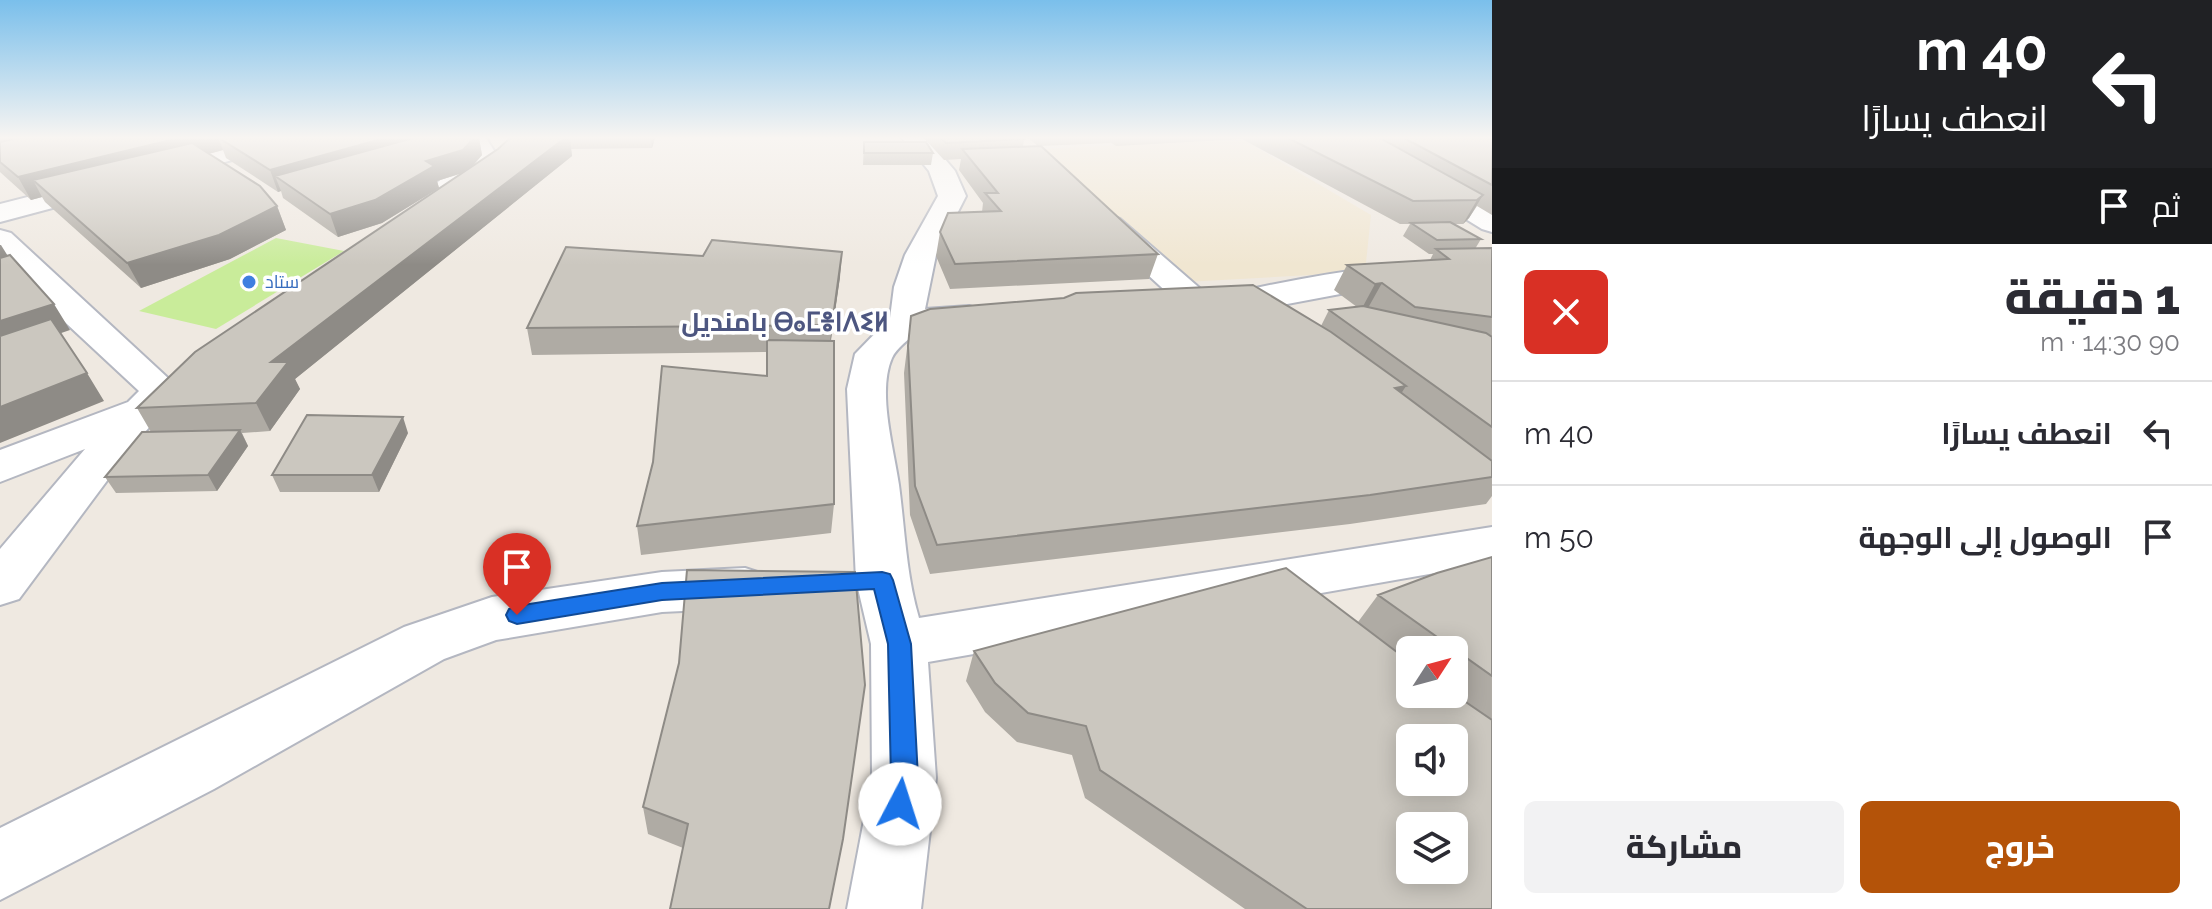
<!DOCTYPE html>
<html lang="ar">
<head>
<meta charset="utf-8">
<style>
  body { margin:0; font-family:Raleway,Cairo,"Noto Sans Tifinagh",sans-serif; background:#f2f2f3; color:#2b2b33; direction:rtl; height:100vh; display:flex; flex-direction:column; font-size:30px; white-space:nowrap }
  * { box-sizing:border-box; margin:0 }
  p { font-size:26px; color:#7c7c81 }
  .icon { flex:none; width:44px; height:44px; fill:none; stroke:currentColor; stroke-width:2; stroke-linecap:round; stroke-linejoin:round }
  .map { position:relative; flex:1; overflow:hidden; direction:ltr }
  .drawer { display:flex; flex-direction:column; background:#fff; width:720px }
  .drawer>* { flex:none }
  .guide { background:#202124; color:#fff; overflow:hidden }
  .needle { width:52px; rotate:54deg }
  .buttons { position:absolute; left:1396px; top:636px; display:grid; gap:16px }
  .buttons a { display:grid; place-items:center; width:72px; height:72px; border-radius:12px; background:#fff; box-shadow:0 4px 20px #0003; font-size:40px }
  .pin { position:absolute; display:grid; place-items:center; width:68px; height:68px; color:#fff; margin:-82px -34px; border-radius:50% 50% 50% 0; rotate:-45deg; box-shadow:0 0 8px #0007 }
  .pin .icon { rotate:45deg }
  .me { position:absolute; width:88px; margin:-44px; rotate:5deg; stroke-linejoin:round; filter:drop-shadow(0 0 6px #0008) }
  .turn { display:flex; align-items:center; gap:28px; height:168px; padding:0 32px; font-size:36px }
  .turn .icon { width:104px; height:104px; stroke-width:2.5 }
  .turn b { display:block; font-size:56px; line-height:68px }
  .then { display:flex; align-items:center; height:76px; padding:0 32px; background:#0003; gap:16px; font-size:30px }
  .round { display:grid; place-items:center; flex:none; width:84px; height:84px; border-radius:12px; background:#f2f2f3 }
  .overview { display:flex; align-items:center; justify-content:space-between; height:136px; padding:0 32px }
  h1 { font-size:48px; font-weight:800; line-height:60px }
  .cta { display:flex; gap:16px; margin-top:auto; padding:16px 32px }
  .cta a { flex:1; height:92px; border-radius:12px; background:#b45309; color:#fff; font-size:32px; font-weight:800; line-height:92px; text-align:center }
  .cta a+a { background:#f2f2f3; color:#2b2b33 }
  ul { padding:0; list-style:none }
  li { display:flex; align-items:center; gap:24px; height:104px; padding:0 32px; border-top:2px solid #e1e1e2 }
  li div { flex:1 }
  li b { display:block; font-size:30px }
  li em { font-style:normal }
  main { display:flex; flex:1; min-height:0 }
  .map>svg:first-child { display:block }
  .education { fill:#f0e6d1 }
  .pitch { fill:#c9ec9a }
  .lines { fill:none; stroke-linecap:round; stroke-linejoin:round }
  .minor-casing { stroke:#b4b7c1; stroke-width:4 }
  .minor { fill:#fff; fill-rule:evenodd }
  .wall { fill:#afaba4; fill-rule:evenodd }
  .shaded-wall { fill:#8e8b86 }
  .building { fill:#cbc7bf; stroke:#8e8b86; stroke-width:2; fill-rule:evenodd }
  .route { fill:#1a73e8; stroke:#114b97; stroke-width:2 }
  .shop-dot { fill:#3f7fe0; stroke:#fff; stroke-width:3 }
  .labels { text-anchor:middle; stroke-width:7; stroke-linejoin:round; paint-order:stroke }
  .far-shop-label { font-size:18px; fill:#366cbe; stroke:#fff; text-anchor:start }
  .quarter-label { font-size:26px; font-weight:bold; fill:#4d5680; stroke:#fff }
</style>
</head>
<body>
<main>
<section class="drawer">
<div class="guide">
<div class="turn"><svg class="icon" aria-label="left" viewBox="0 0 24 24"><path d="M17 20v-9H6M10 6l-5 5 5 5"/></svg><div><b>40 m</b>انعطف يسارًا</div></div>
<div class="then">ثم<svg class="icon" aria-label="arrive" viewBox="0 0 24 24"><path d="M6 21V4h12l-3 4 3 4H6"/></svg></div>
</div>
<div class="overview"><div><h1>1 دقيقة</h1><p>90 m · 14:30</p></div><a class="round" style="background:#d93025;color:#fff"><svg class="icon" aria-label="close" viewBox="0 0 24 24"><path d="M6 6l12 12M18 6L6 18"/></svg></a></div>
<ul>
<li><svg class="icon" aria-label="left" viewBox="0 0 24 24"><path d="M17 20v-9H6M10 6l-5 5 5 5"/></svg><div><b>انعطف يسارًا</b></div><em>40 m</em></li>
<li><svg class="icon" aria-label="arrive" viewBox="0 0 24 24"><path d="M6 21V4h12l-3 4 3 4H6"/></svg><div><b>الوصول إلى الوجهة</b></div><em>50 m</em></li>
</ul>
<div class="cta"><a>خروج</a><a>مشاركة</a></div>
</section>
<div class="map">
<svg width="1492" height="909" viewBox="0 0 1492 909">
  <rect width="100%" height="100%" fill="#efe9e1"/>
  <path class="education" d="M1242 139 1371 215 1365 272 1185 282 1043 149Z"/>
  <path class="pitch" d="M276 238 344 251 216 329 139 311Z"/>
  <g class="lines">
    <defs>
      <path id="minor" d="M259 138H300L296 143 0 222V204Z
        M458 138H486L498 157 450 200H430L426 194 430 188 473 155Z
        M902 138H927L955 171 966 196 936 255 925 309 969 306 981 310 987 317 981 324 917 331C910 339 896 348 892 358 877 392 894 449 899 485 905 530 906 574 919 618L1492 527V563L928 662 936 778 921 909H847L872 778 871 644 856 580 847 389 855 354 890 318 894 287 905 255 938 196 929 171Z
        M1334 138H1363L1492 211V232L1482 229Z
        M1110 216 1120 219 1211 298C1303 276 1397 261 1492 258V278L1388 285 1218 317 1206 314 1202 309 1183 307 1100 231 1095 225 1100 219Z
        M0 230 11 233 182 391 135 443 19 599 0 605V549L85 449 0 482V450L128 402 139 391 39 298 0 257Z
        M745 568 764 574 771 588 764 602 745 608 662 612 496 640 444 659 214 789 0 900V828L404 627 492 597 662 572Z"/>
    </defs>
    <use href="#minor" class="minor-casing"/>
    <use href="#minor" class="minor"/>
  </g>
  <path class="wall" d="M0 138H479L482 155 472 167 498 149 510 138H655L652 148 571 149 572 156 295 379 300 389 270 431 242 433 248 446 217 491 116 493 105 477 151 432 137 408 463 173 437 181 439 188 382 223 338 237 283 198 281 191 278 192 226 158 223 150 209 154 277 206 286 230 230 259 141 288 45 202 42 197 31 200 0 172Z
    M924 138H1023L1024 139 1023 147 1158 254 1149 279 950 289 936 256 940 232 982 212 983 203 959 170 961 159 944 160Z
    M1028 138H1492V215L1477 206 1469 218 1463 224H1454L1481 239 1475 249 1492 248V496L1486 504 1350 524 930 574 910 515 904 373 911 316 1321 326 1329 310 1357 307 1334 290 1347 265 1430 260 1433 254H1429L1403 236 1410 224H1400L1242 139 1116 146 1110 142V143L1038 146Z
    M864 142 933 153 931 165H863Z
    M840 277 831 341 834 504 831 533 641 555 637 526 766 376 767 352 532 355 527 328Z
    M408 433 379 492H280L272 475Z
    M1492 557V909H1245L1085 798 1072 755 1017 742 985 712 966 681 974 651 1358 622 1378 595ZM1410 650H1454V694H1410Z
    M643 807 838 866 683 848 648 834Z"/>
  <path class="shaded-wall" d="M179 138H218L223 150 50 195 33 180 42 197 31 200 18 177Z
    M385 138H456L275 176 281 191 278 192 270 170Z
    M474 138H479L482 155 468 171 437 181 439 188 382 223 338 237 330 214 426 161Z
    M559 138H570L572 156 295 379 300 389 270 431 256 403 271 362Z
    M651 138H655L652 148Z
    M1483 195 1469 218 1463 224 1477 200Z
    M277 206 286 230 230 259 141 288 127 263Z
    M0 245H1L16 269 0 274Z
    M842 252 840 277 829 352 832 325Z
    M1382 283 1368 308 1361 310 1375 284Z
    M54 304 70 330 0 354V321Z
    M87 373 104 401 0 443V407Z
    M1406 386 1388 414 1395 388Z
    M403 417 408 433 379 492 372 475Z
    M240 430 248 446 217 491 208 475Z"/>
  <path class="building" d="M17 138H179L18 177 0 162V142Z
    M219 138H385L270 170Z
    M413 138H474L463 150 426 161 434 166 375 200 330 214 275 176Z
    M510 138H565L271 362H288L256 403 137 408 195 352 498 149Z
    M941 138H1023L1024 139 946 143Z
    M1288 138H1380L1483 195 1477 200 1413 201Z
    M1404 138H1489L1492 140V185Z
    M864 142H926L933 153H864Z
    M192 143 260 186 277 206 219 235 127 263 33 180Z
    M1041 146 1158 254 955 264 940 232 948 213 1001 211 985 193H998L962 149Z
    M1450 222 1481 239 1437 240 1411 223Z
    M712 240 842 252 832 325 527 328 566 247 703 256Z
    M1492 248V317L1415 307 1382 283 1375 284 1347 265 1449 259 1436 249Z
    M10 255 54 304 0 321V258Z
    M1253 285 1331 332 1406 386 1395 388 1492 461V477L1370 495 937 545 915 486 908 346 911 316 930 309 1064 298 1076 293Z
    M1363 306 1486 333 1492 337V427L1329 310Z
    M51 319 87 373 0 407V336Z
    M767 340 834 341V504L637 526 653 462 662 366 767 376Z
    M307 415 403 417 372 475H272Z
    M240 430 208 475 105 477 142 432Z
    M1492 557V676L1378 595 1437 573Z
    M1286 568 1410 662V694H1454L1492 720V909H1307L1100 770 1086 726 1028 713 995 683 974 651ZM1410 738H1454V782H1410ZM1410 826H1454V870H1410Z
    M687 570 855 572 865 685 843 839 829 909H670L688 824 643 807 679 663Z"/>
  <linearGradient id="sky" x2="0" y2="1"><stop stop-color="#7abfeb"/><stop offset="0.52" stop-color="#f8f5f2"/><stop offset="1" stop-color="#f8f5f2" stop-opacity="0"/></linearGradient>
  <rect width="1492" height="265" fill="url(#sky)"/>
  <path class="route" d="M882 572 890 574 893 580 911 644 918 778 910 813 900 817 890 813 886 804 891 778 888 644 874 589 662 600 517 624 509 621 506 615 509 609 517 606 662 583Z"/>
  <circle class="shop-dot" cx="249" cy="282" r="8"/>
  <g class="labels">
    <g class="far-shop-label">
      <text x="265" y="288">ستاد</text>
    </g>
    <g class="quarter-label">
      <text x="785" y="331">بامنديل ⴱⴰⵎⴻⵏⴷⵉⵍ</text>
    </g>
  </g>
</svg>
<div class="buttons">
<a><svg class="needle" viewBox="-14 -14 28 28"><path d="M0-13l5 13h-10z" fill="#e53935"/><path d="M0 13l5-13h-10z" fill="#7c7c81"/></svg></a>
<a><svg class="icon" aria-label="sound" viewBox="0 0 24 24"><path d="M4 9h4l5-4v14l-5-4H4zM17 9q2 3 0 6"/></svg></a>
<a><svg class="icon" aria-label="layers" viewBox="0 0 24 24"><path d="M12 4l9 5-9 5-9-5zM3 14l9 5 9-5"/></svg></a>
</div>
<div class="pin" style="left:517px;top:615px;background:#d93025"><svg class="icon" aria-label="arrive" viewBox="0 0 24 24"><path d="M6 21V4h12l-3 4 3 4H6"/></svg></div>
<svg class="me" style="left:900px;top:804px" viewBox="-20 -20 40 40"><circle r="19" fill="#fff"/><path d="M0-13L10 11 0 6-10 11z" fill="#1a73e8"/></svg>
</div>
</main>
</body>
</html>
